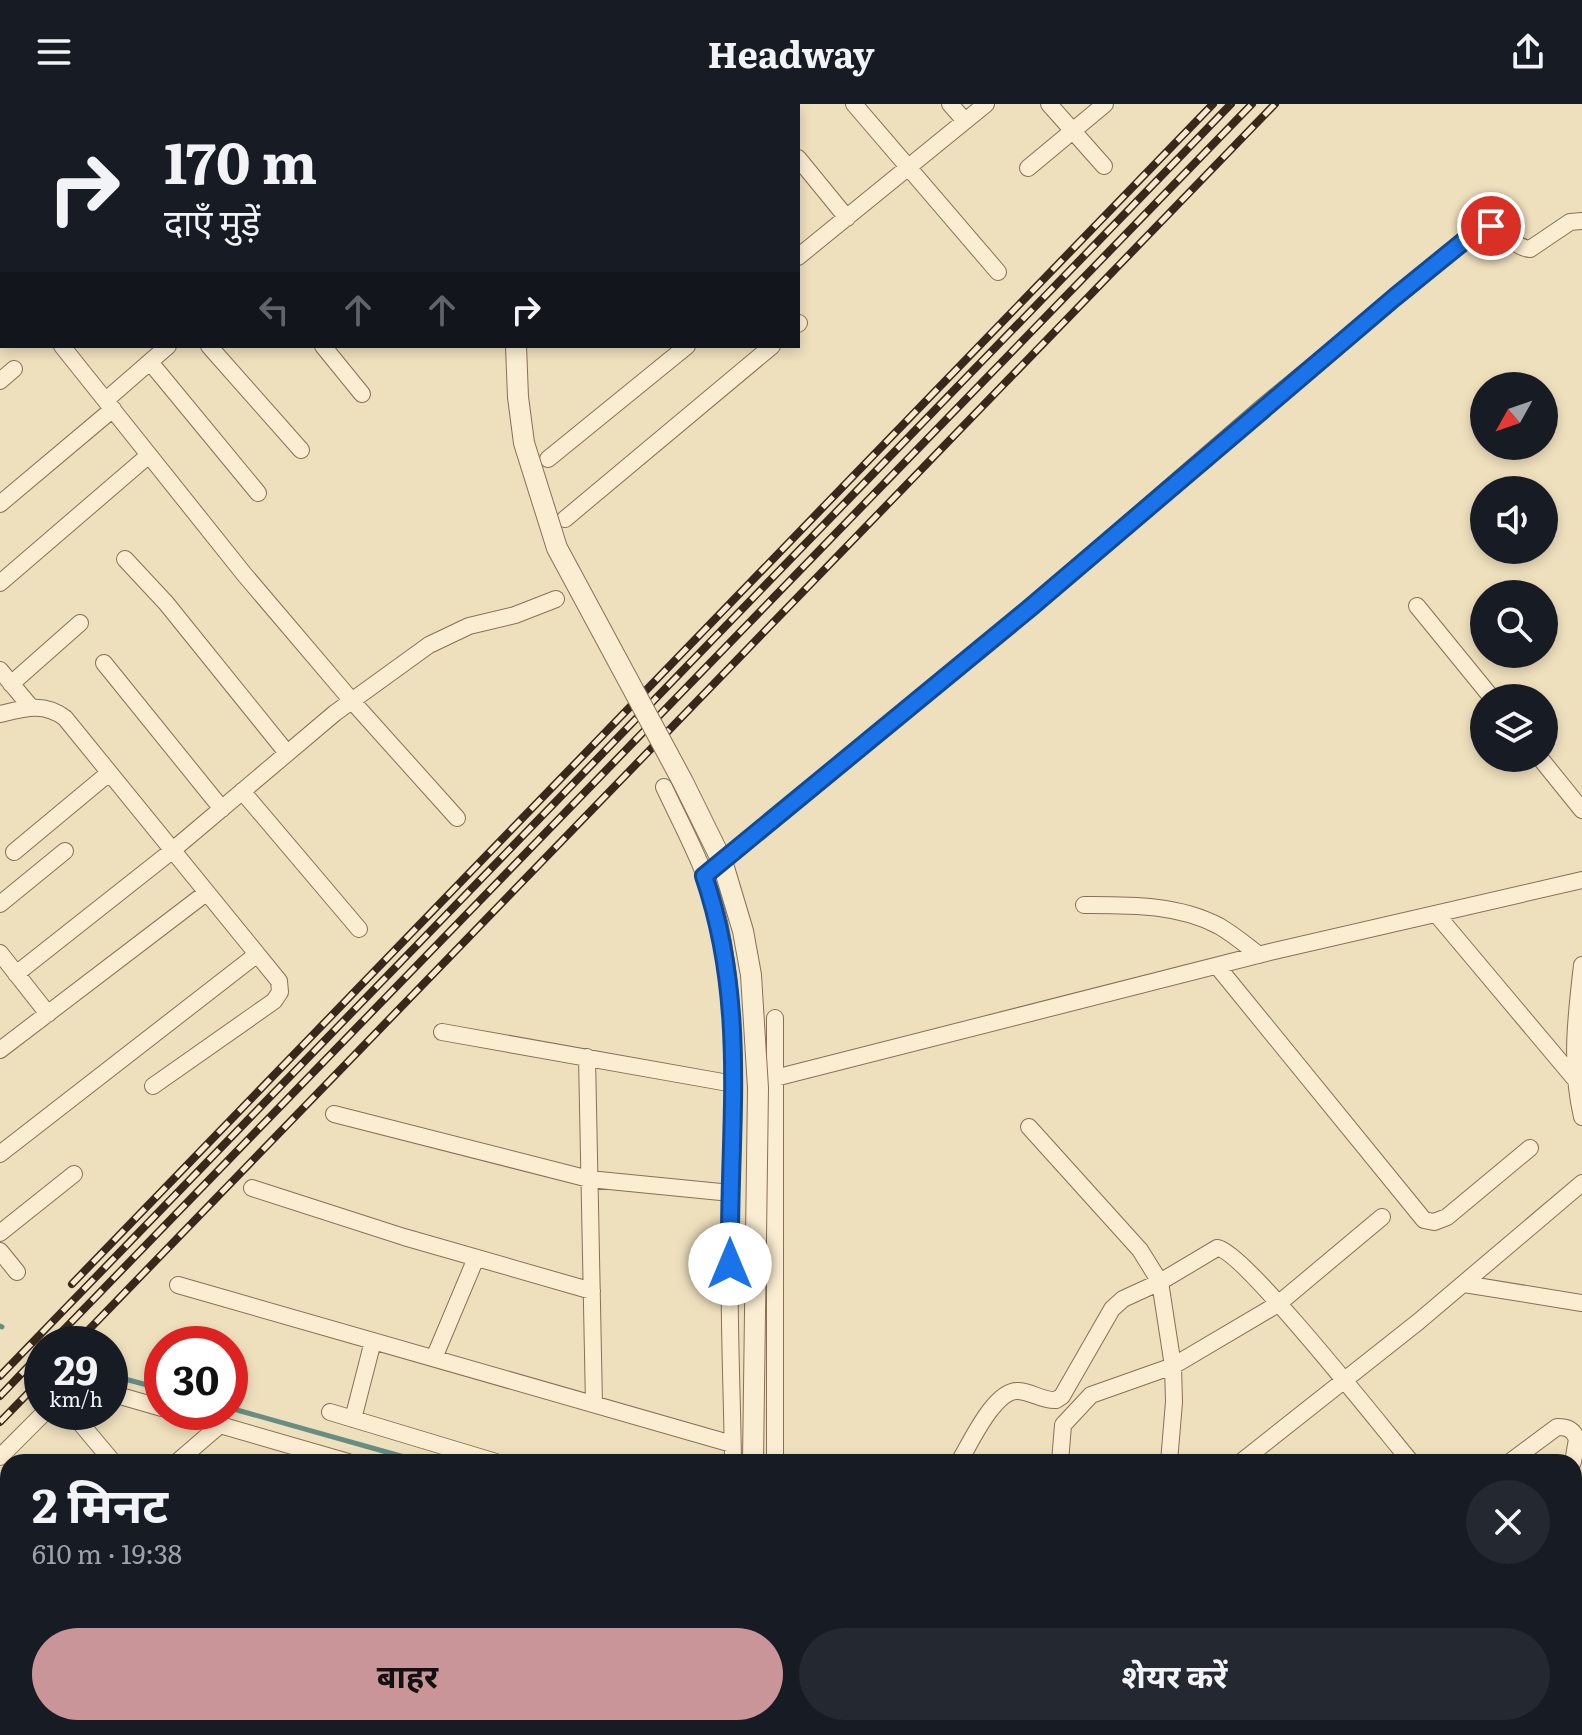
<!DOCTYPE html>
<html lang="hi">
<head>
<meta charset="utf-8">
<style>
  body { margin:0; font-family:Literata,"Noto Sans Devanagari",serif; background:#242831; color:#f1f3f6; height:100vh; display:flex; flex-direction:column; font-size:30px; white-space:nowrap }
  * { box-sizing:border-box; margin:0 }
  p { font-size:26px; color:#9ea1a6 }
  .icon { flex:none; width:44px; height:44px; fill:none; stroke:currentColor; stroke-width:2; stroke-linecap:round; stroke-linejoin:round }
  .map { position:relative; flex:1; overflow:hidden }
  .drawer { position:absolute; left:0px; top:1350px; width:1582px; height:282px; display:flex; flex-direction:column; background:#171b24; border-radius:24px 24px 0 0; box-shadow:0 4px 12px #0003 }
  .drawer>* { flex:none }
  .hud { position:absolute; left:0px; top:0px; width:800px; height:244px; box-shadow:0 4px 12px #0003; background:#171b24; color:#f1f3f6; overflow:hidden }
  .needle { width:52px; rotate:230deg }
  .buttons { position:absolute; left:1470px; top:268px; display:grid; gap:16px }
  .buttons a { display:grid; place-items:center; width:88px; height:88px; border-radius:50%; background:#171b24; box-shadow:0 4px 12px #0003; font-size:40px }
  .speed { position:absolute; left:24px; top:1222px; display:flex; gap:16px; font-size:40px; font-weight:700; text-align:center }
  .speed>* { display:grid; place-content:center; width:104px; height:104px; border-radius:50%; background:#171b24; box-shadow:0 4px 12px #0003; line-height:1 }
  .speed small { font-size:20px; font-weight:400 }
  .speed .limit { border:12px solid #d22; background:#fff; color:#111 }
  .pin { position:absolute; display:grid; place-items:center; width:68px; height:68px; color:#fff; margin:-34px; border:4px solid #fff; border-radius:50%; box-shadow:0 2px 8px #0007 }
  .me { position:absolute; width:88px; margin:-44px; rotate:0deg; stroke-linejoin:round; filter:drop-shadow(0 0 6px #0008) }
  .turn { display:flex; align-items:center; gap:28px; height:168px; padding:0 32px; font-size:36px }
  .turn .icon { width:104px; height:104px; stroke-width:2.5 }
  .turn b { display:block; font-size:56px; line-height:68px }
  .lanes { display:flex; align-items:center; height:76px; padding:0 32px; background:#0003; justify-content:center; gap:40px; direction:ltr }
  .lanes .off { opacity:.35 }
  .round { display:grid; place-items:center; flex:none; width:84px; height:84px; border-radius:42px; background:#242831 }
  .summary { display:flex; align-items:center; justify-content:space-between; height:136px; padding:0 32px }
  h1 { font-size:48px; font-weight:700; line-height:60px }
  .cta { display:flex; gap:16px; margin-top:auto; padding:16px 32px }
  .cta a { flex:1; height:92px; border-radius:48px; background:#c99598; color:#111; font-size:32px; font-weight:700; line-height:92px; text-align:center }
  .cta a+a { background:#242831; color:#f1f3f6 }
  header { display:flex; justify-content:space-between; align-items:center; height:104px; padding:0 32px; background:#171b24; font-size:36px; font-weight:700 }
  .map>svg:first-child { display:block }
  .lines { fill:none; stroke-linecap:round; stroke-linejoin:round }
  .stream { stroke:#688e84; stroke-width:5 }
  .minor-casing { stroke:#887056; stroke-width:18 }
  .tertiary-casing { stroke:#887056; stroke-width:22 }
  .minor { stroke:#faedd1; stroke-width:16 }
  .tertiary { stroke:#faedd1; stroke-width:20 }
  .rail-casing { stroke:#37281b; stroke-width:8 }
  .rail { stroke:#f7eacd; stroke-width:5; stroke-dasharray:15; stroke-linecap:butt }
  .tertiary-bridge-casing { stroke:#887056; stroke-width:22; stroke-linecap:butt }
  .tertiary-bridge { stroke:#faedd1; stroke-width:20 }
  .route-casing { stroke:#114b97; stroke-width:20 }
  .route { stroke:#1a73e8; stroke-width:14 }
</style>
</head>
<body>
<header><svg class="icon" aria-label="menu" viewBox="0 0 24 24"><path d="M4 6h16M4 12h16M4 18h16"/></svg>Headway<svg class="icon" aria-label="share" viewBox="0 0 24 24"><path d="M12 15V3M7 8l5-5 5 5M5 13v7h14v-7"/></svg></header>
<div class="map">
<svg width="1582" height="1631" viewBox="0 0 1582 1631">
  <rect width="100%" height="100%" fill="#efe0bd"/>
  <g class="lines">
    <path class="stream" d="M0 1222 2 1223
      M110 1271 162 1285
      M230 1304 422 1358
      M1458 1624 1502 1631"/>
    <defs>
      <path id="minor" d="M228 0 229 2
        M340 0 342 2
        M854 0 998 168
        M950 0 965 17
        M1049 0 1104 62
        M463 2 465 0
        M538 2V0
        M616 2 618 0
        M798 54 847 114
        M1028 64 1105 0
        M798 153 986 0
        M0 168 2 171
        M798 220 799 219
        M62 242 244 470 352 597 457 714
        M209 242 301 346
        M323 242 362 290
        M150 258 258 389
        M0 277 14 265
        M106 296 168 242
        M548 355 687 242
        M0 400 113 305
        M565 415 772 242
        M125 455 166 499 287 649
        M0 479 149 351
        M1417 502 1492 594
        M104 559 222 705
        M0 566 30 602
        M11 580 80 519
        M0 610C25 604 44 598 65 614L279 877 280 888 274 897 153 982
        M1540 654 1582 706
        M664 683C684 726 709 770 719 818 741 920 732 1023 730 1127 728 1204 732 1281 733 1358
        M242 687 359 825
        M14 748 109 669
        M704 772 1031 503 1259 306 1464 137 1491 122C1507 126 1514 144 1530 145L1570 118 1582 117
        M0 800 65 747
        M1084 801C1129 801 1178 800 1219 822 1233 830 1246 841 1259 851
        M1437 811 1574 974
        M0 849 48 910
        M1582 861C1576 913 1570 961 1582 1013
        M1217 862 1424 1116 1434 1118 1447 1113 1530 1044
        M16 870 168 750 335 609 429 541 469 522 515 511 556 495
        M775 914V1358
        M442 928 734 980
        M0 946 206 789
        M587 953 594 1300
        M775 974 1270 848 1582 776
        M334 1010 589 1075 731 1089
        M1029 1023 1140 1146 1160 1178 1173 1262 1174 1298 1169 1358
        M0 1050 256 851
        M252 1084 404 1133 592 1187
        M0 1129 74 1070
        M0 1147 17 1168
        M1464 1180 1582 1199
        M178 1181 732 1340
        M434 1254 476 1154
        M110 1289 162 1304
        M71 1308 113 1358
        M175 1308 348 1358
        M330 1308 496 1358
        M353 1315 373 1237
        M0 1353 45 1308
        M177 1358 220 1321
        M959 1358C970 1340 995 1284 1019 1287 1032 1288 1043 1297 1056 1296L1062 1292 1112 1205 1123 1195 1160 1178 1217 1144C1243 1146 1385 1327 1411 1358
        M1060 1358 1063 1321 1091 1291 1173 1262 1278 1200 1382 1113
        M1241 1358 1418 1218 1582 1079
        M1510 1358 1557 1323C1567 1323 1573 1325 1577 1335L1573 1358
        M1574 1423 1582 1424
        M0 1483 8 1492
        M1574 1615 1582 1570
        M120 1624 126 1631
        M228 1624 234 1631
        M374 1624 380 1631
        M1151 1624V1631
        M1297 1624 1305 1631
        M1516 1624 1560 1631
        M482 1631 484 1624
        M601 1631 610 1624
        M1227 1631 1228 1624"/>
      <path id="tertiary" d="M517 2V0
        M755 1624 756 1631"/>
    </defs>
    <use href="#minor" class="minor-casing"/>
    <use href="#tertiary" class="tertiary-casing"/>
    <use href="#minor" class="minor"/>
    <use href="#tertiary" class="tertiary"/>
    <defs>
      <path id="rail" d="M72 1180 1213 0
        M50 1240 1252 0
        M75 1240 1275 0
        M0 1272 1231 0
        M0 1292 42 1248
        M0 1318 42 1275"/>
    </defs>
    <use href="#rail" class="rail-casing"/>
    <use href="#rail" class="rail"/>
    <defs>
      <path id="tertiary-bridge" d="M516 242 518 293 524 339 557 444 683 678 722 757 743 827 751 871 758 984 753 1358"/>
    </defs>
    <use href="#tertiary-bridge" class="tertiary-bridge-casing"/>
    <use href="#tertiary-bridge" class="tertiary-bridge"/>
  </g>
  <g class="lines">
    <defs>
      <path id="route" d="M730 1160C728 1025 749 904 704 772L1031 503 1395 193 1464 137 1491 122"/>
    </defs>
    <use href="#route" class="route-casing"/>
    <use href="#route" class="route"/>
  </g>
</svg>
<div class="buttons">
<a><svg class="needle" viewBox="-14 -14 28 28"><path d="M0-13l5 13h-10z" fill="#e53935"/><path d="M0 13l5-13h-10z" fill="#9ea1a6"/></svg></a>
<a><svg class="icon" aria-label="sound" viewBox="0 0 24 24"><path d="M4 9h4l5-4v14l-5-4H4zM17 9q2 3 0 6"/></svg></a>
<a><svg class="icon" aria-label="search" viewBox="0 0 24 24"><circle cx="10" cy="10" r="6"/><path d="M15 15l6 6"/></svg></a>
<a><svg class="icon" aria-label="layers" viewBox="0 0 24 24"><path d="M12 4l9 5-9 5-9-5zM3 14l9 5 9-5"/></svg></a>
</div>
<div class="speed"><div>29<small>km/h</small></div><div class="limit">30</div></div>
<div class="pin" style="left:1491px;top:122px;background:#d93025"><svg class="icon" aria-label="arrive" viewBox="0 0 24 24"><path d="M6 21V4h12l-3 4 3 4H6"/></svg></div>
<svg class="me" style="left:730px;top:1160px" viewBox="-20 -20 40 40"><circle r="19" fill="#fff"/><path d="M0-13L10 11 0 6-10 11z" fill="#1a73e8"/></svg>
<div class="hud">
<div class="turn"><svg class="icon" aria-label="right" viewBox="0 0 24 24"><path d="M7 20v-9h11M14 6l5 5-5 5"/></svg><div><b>170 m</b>दाएँ मुड़ें</div></div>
<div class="lanes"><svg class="icon off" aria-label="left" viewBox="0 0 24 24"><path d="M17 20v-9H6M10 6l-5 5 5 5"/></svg><svg class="icon off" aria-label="ahead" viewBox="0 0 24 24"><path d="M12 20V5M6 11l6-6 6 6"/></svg><svg class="icon off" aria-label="ahead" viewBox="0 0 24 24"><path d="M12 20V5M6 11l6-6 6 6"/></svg><svg class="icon" aria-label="right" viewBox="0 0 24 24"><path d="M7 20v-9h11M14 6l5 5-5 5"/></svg></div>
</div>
<section class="drawer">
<div class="summary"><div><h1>2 मिनट</h1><p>610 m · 19:38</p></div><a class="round"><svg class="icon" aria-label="close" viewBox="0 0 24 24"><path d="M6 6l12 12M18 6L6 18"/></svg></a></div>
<div class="cta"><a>बाहर</a><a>शेयर करें</a></div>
</section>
</div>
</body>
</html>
